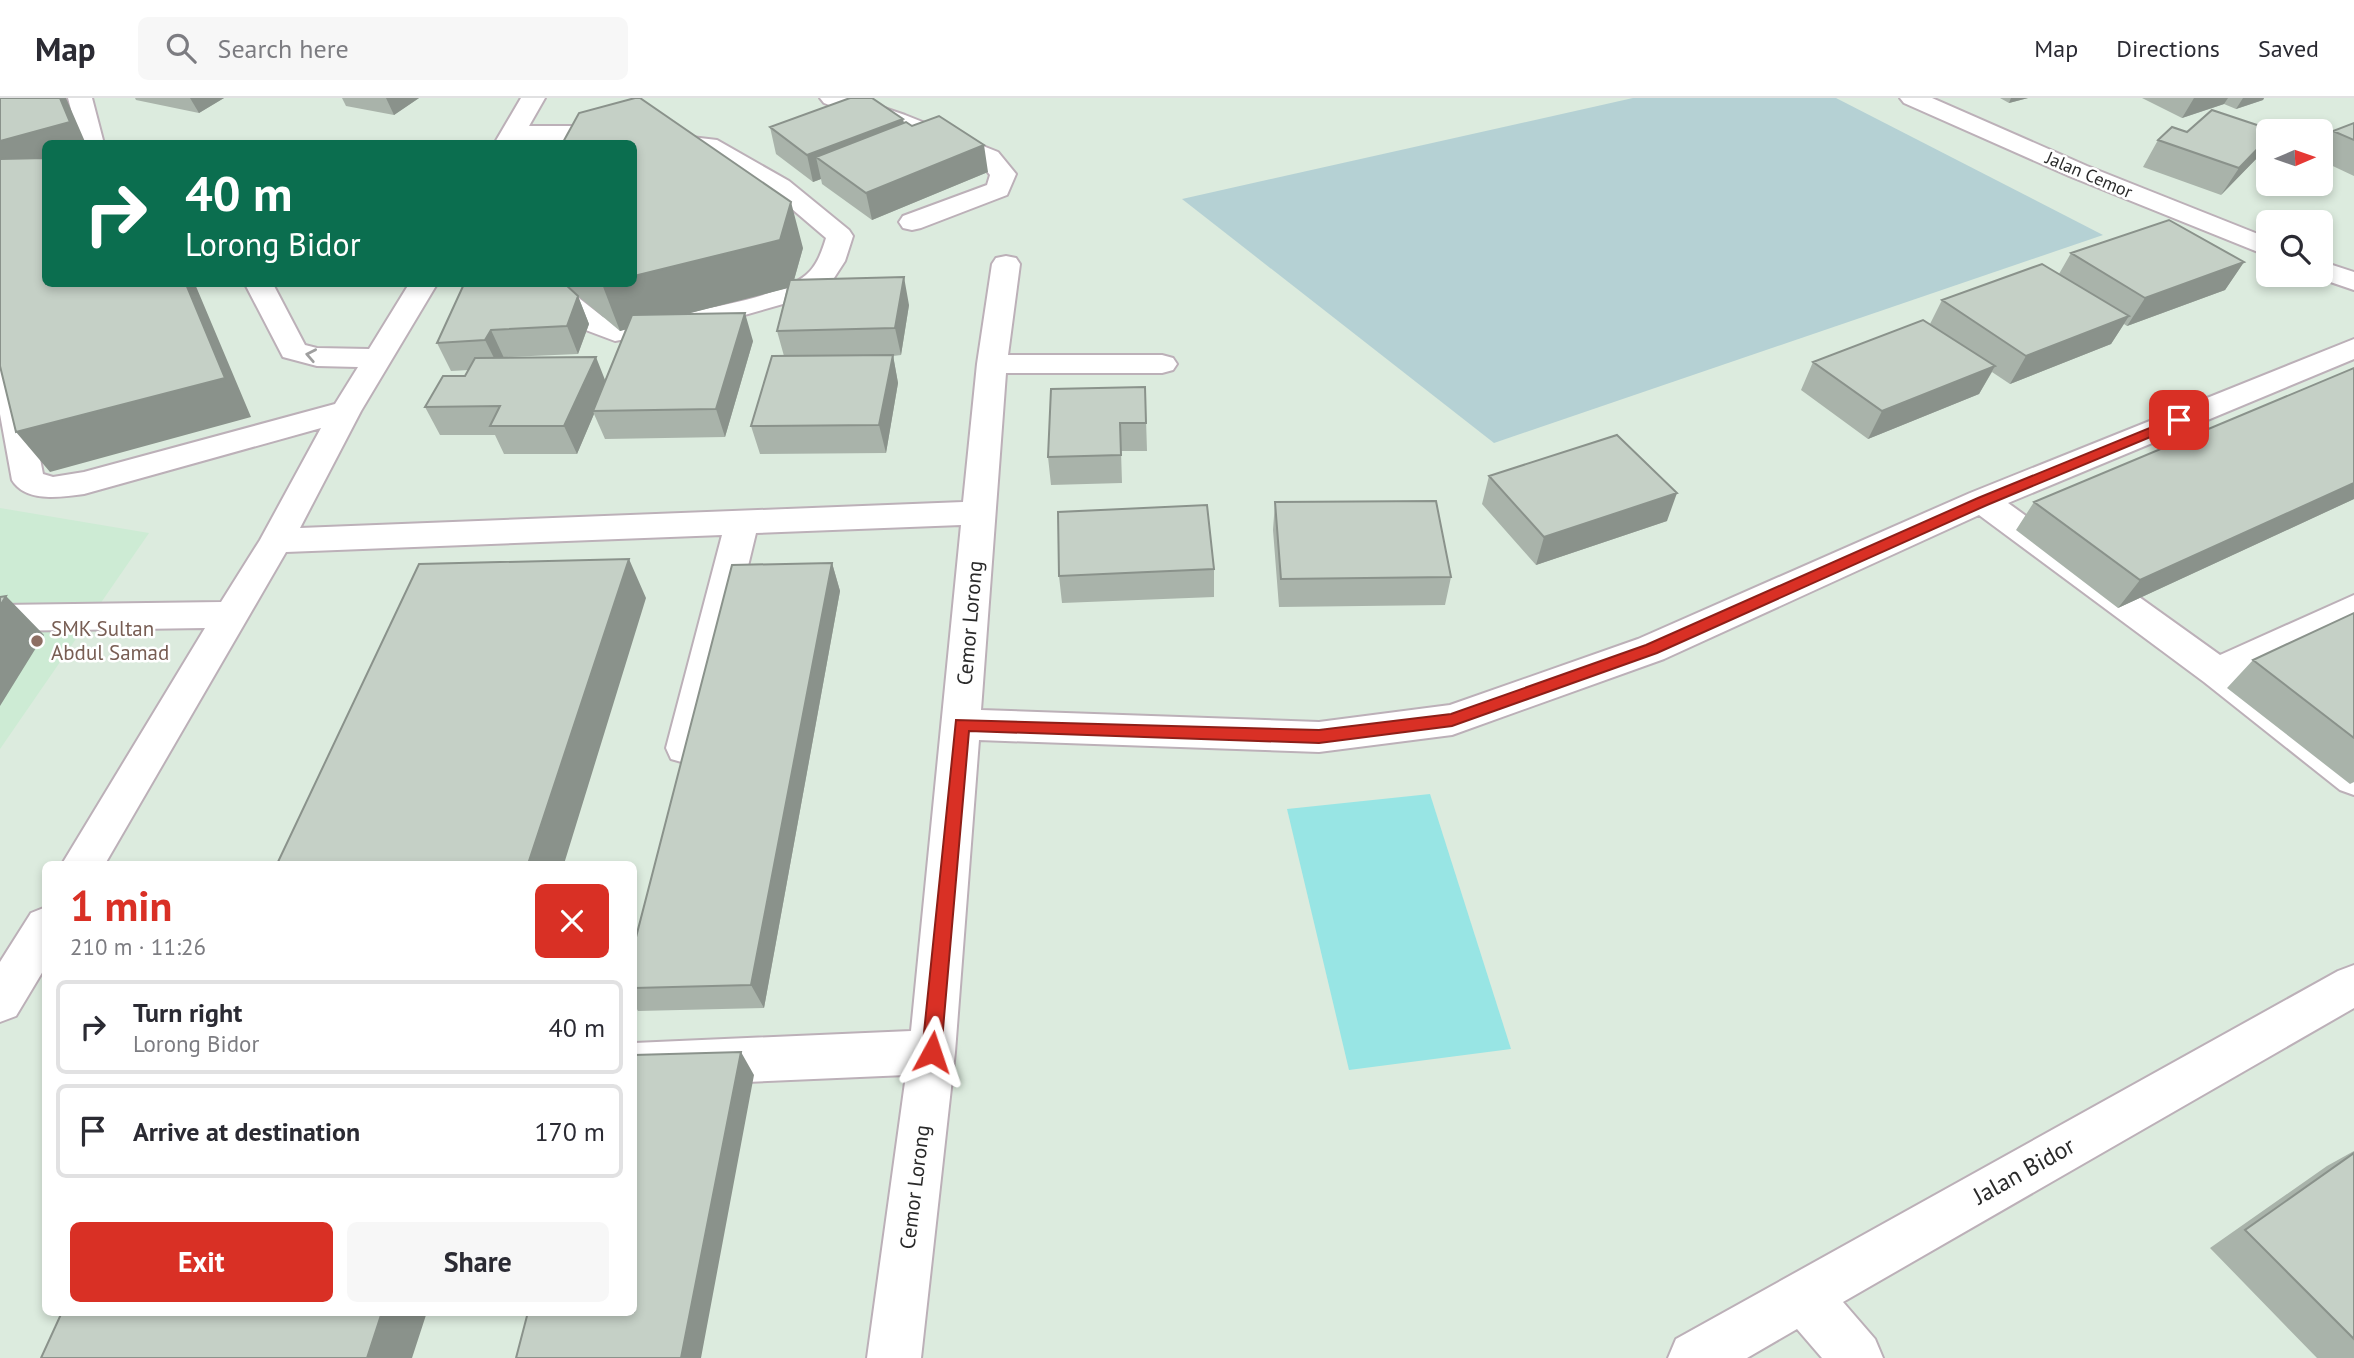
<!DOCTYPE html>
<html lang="en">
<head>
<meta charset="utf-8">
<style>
  body { margin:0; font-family:"PT Sans",sans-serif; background:#f7f7f7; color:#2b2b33; height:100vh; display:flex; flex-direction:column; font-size:26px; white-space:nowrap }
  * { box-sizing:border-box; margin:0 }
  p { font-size:23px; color:#7c7c81 }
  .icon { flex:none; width:38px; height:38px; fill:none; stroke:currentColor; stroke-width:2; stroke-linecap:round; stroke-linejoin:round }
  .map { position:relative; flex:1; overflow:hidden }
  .panel { position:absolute; left:42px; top:763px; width:595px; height:455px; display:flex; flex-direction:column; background:#fff; border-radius:10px; box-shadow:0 4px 10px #0003 }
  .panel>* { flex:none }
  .guide { position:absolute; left:42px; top:42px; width:595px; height:147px; border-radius:10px; box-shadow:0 4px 10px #0003; background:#0b6e4f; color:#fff; overflow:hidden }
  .needle { width:46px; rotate:88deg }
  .controls { position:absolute; left:2256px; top:21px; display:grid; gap:14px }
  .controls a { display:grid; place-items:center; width:77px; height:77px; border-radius:10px; background:#fff; box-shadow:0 4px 10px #0003; font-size:35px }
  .pin { position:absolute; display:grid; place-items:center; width:60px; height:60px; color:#fff; margin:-30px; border-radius:14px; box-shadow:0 4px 10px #0006 }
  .me { position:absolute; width:77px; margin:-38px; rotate:5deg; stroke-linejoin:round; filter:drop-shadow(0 0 5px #0008) }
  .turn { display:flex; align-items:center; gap:24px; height:147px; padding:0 28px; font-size:32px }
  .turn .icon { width:91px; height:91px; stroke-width:2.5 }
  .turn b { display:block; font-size:49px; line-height:60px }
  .round { display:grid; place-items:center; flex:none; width:74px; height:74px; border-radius:10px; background:#f7f7f7 }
  .head { display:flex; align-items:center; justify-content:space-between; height:119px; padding:0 28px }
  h1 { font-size:42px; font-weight:600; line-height:52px; color:#d93025 }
  .cta { display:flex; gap:14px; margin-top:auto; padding:14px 28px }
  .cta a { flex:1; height:80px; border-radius:10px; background:#d93025; color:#fff; font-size:28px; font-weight:600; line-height:80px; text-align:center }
  .cta a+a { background:#f7f7f7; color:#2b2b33 }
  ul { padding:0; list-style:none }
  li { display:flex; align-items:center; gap:21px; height:94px; margin:0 14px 10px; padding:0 14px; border:4px solid #e1e1e2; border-radius:10px }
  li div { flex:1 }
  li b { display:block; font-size:26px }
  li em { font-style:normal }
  header { display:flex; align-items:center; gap:42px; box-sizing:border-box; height:98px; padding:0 35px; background:#fff; border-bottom:2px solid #e1e1e2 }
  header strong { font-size:33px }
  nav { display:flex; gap:38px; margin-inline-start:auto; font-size:24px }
  .search { width:490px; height:63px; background:#f7f7f7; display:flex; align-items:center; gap:18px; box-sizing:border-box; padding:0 24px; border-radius:10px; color:#7c7c81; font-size:26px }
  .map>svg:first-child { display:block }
  .education { fill:#cdebd4 }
  .cemetery { fill:#b5d1d4 }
  .pitch { fill:#98e5e4 }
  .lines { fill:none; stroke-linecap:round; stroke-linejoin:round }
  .minor-casing { stroke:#bcb0b8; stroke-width:4 }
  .minor { fill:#fff; fill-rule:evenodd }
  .wall { fill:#a9b3aa; fill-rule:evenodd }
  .shaded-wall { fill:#8a928b }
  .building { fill:#c5d0c6; stroke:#8a928b; stroke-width:2 }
  .oneway { stroke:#9f9f9f }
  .route { fill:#d93025; stroke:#8d1f18; stroke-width:2 }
  .education-dot { fill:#8d6e63; stroke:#fff; stroke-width:2.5 }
  .labels { text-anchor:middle; stroke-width:5; stroke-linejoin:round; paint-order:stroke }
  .far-street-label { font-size:18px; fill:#2a2a2a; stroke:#fff }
  .street-label { font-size:21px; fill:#2a2a2a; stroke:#fff }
  .education-label { font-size:21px; fill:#785e54; stroke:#fff; text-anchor:start }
  .near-street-label { font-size:24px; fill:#2a2a2a; stroke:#fff }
</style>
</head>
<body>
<header>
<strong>Map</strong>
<div class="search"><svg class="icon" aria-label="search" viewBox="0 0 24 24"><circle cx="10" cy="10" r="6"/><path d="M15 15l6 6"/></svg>Search here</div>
<nav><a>Map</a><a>Directions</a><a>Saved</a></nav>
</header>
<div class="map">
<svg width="2354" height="1260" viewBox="0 0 2354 1260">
  <rect width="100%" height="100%" fill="#dcebde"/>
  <path class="education" d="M0 410 149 435 0 651Z"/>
  <path class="cemetery" d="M1633 0H1836L2103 137 1494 345 1182 101Z"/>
  <path class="pitch" d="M1430 696 1511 951 1349 972 1287 711Z"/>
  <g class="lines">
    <defs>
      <path id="minor" d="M68 0H92L104 46H80Z
        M521 0H545L529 28H597L717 42 789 83 849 132 853 138 845 163 834 180 825 190 811 198 720 224 615 243 583 231 534 192 530 186H561L603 219 618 225C663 217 772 205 806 177 817 168 822 153 826 140L771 93 702 54 597 42H520L519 46H494Z
        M820 0H855L905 17 998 54 1016 76 1007 97 921 130 912 132 903 130 899 124 903 118 987 87 990 77 980 64 824 5Z
        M1900 0H1932L2087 68 2268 140V158L2069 78 1904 5Z
        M1006 158 1016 160 1020 166 1008 257H1162L1173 260 1177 266 1173 272 1162 275H1006L981 612 1319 624 1450 607 1638 541 1970 395 2354 241V261L2008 405 2220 557 2354 497V525L2246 576 2354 659V697L2340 692 2204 584 1979 417 1664 561 1452 637 1319 654 979 642 955 954 921 1260H867L906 977 634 989V945L911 933 961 427 756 435 704 650 699 661 685 665 671 661 666 650 722 437 286 454 105 766H62L205 530 0 533V507L221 504 260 442 321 330 84 396C61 399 26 405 12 382L0 316V224L10 227 15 233 43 376 53 379 84 374 335 306 358 269 317 268 283 259 245 186H273L305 247 317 250 369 251 409 186H437L361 313 300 430 963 404 977 266 992 166 996 160Z
        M2320 163 2354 174V192L2310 177H2320Z
        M46 809V868L16 918 0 924V864L31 815Z
        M2354 867V910L1843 1204 1875 1241 1883 1260H1822L1797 1231 1747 1260H1668L1676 1241 2338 873Z"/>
    </defs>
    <use href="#minor" class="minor-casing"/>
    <use href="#minor" class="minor"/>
  </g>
  <path class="wall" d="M135 0H224L199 15 136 2Z
    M342 0H419L394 17 346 8Z
    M2000 0H2028L2009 5Z
    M2142 0H2264L2263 2 2236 11 2224 6 2182 20Z
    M903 21 904 25 988 74 872 122 822 86 821 81 813 84 776 56 770 29Z
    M2354 25V78L2320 62V50L2333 33Z
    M2268 33V44L2258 59 2221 97 2143 69 2158 42 2187 34Z
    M803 150 794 182 909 207 901 257 893 258 898 285 886 355 760 356 751 328 784 258 777 233 787 190 686 216 753 243 725 339 605 341 594 316 577 356H504L495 337H440L425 309 465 278 469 272 451 273 437 245 464 186H634ZM578 198 620 233 626 231 605 283 507 259 578 256 589 226Z
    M2071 155 2244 164 2225 192 2127 228 2124 226 2111 246 2010 286 1992 274 1979 296 1868 341 1801 292 1813 264 1930 226 1942 202 2059 176Z
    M2354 270V401L2118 510 2016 432 2034 404Z
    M1145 289 1147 353H1121L1122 385 1051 387 1048 359Z
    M1489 378 1667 423 1536 467 1482 406Z
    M1275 404 1451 479 1445 507 1279 509 1273 432Z
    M832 465 840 493 764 910 638 913 634 906V890Z
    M1214 471V499L1062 505 1059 478Z
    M2354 515V684L2350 686 2227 590 2253 562Z
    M2354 1053V1260H2317L2210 1150 2327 1068Z"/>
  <path class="shaded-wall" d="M60 0H66L86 46H46V62L0 74V43Z
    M190 0H224L199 15Z
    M386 0H419L394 17Z
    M2011 0H2028L2009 5Z
    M2194 0H2228L2224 6 2182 20Z
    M2243 0H2264L2263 2 2236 11Z
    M903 21 907 47 816 59 821 81 813 84 807 57Z
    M2268 40V44L2258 59 2221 97 2239 70Z
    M984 47 988 74 872 122 866 95Z
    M791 104 803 150 792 189 620 233 602 186H634V178Z
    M2244 164 2225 192 2127 228 2145 200Z
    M904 179 909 207 901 257 895 230Z
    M186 186H195L251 319 50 374 16 334Z
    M578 198 589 226 578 256 567 228Z
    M745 215 753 243 725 339 716 311Z
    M2129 218 2111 246 2010 286 2026 258Z
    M491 232 504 260 499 270 485 242Z
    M893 257 898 285 886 355 879 327Z
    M596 259 607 287 593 313 594 316 577 356 564 328Z
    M1995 268 1979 296 1868 341 1882 313Z
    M2354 385V401L2118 510 2140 482Z
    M1677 395 1667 423 1536 467 1544 439Z
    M629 461 646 500 564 766H528Z
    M832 465 840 493 764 910 751 887Z
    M6 498 44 537 0 608V508Z
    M741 954 754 977 701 1260H681Z
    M382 1214H427L412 1260H367Z"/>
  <path class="building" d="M0 0H60L70 24 0 43Z
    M635 0H640L791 104 780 142 634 178V46H562L579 15Z
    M850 0H872L903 21 807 57 770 29Z
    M2212 12 2275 33H2268V40L2239 70 2158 42 2172 29 2187 34Z
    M939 18 984 47 866 95 816 59 906 24 912 28Z
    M2354 25V42L2333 33Z
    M46 60V186H186L225 280 16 334 0 268V61Z
    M2169 122 2244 164 2145 200 2071 155Z
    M2042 166 2129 218 2026 258 1942 202Z
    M904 179 895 230 777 233 790 182Z
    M464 186H565L578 198 567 228 491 232 485 242 437 245Z
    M745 215 716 311 593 313 632 217Z
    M1923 222 1995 268 1882 313 1813 264Z
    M893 257 879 327 751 328 772 258Z
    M596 259 564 328H490L500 308 425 309 443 278H465L475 260Z
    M2354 270V385L2140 482 2034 404Z
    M1145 289 1146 325H1120L1121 357 1048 359 1051 291Z
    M1617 337 1677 395 1544 439 1489 378Z
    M1436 403 1451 479 1281 481 1275 404Z
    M1207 407 1214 471 1059 478 1058 414Z
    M629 461 528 766H277L419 466Z
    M832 465 751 887 634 890V847L732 467Z
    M6 498 0 508V499Z
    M2354 515V640L2253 562Z
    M741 954 681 1260H516L528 1214H634V957Z
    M2354 1055V1241L2245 1132Z
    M62 1214H382L367 1260H41Z"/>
  <defs><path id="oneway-chevron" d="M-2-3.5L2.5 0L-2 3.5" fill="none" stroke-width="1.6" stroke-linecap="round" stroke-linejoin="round" transform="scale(1.75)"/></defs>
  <use class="oneway" href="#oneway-chevron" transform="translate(311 257) rotate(-169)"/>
  <path class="route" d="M2179 318 2184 319V325L1987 407 1657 555 1452 628 1319 645 969 633 941 954 938 960 932 962 925 960 922 954 956 622 1319 632 1451 616 1646 547 1978 400Z"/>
  <circle class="education-dot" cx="37" cy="543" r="7"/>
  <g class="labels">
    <g class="far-street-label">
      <text transform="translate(2089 77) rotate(23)" y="6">Jalan Cemor</text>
    </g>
    <g class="street-label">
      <text transform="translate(970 525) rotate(-85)" y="7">Cemor Lorong</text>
      <text transform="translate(915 1089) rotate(-83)" y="7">Cemor Lorong</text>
    </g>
    <g class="education-label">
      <text x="51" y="538">SMK Sultan<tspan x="51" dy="24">Abdul Samad</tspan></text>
    </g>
    <g class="near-street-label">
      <text transform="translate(2024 1073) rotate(-29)" y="8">Jalan Bidor</text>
    </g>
  </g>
</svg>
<div class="controls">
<a><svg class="needle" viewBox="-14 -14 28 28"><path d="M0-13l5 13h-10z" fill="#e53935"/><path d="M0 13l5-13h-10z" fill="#7c7c81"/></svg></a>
<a><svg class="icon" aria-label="search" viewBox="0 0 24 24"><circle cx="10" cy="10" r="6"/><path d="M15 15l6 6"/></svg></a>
</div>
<div class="pin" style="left:2179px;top:322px;background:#d93025"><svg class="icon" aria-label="arrive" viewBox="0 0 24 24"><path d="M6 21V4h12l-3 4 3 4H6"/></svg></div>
<svg class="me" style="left:932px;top:954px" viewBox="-20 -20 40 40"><path d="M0-17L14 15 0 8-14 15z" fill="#d93025" stroke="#fff" stroke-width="4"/></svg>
<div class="guide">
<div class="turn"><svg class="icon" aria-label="right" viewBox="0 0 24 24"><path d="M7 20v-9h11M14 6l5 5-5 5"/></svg><div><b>40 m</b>Lorong Bidor</div></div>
</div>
<section class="panel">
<div class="head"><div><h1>1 min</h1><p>210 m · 11:26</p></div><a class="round" style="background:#d93025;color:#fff"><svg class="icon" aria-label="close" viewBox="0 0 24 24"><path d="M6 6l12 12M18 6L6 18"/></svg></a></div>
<ul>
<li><svg class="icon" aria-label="right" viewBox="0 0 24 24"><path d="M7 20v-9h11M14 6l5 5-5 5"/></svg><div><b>Turn right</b><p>Lorong Bidor</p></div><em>40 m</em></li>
<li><svg class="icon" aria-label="arrive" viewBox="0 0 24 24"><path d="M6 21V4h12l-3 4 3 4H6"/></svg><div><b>Arrive at destination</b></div><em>170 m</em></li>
</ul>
<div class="cta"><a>Exit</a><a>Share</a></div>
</section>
</div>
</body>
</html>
